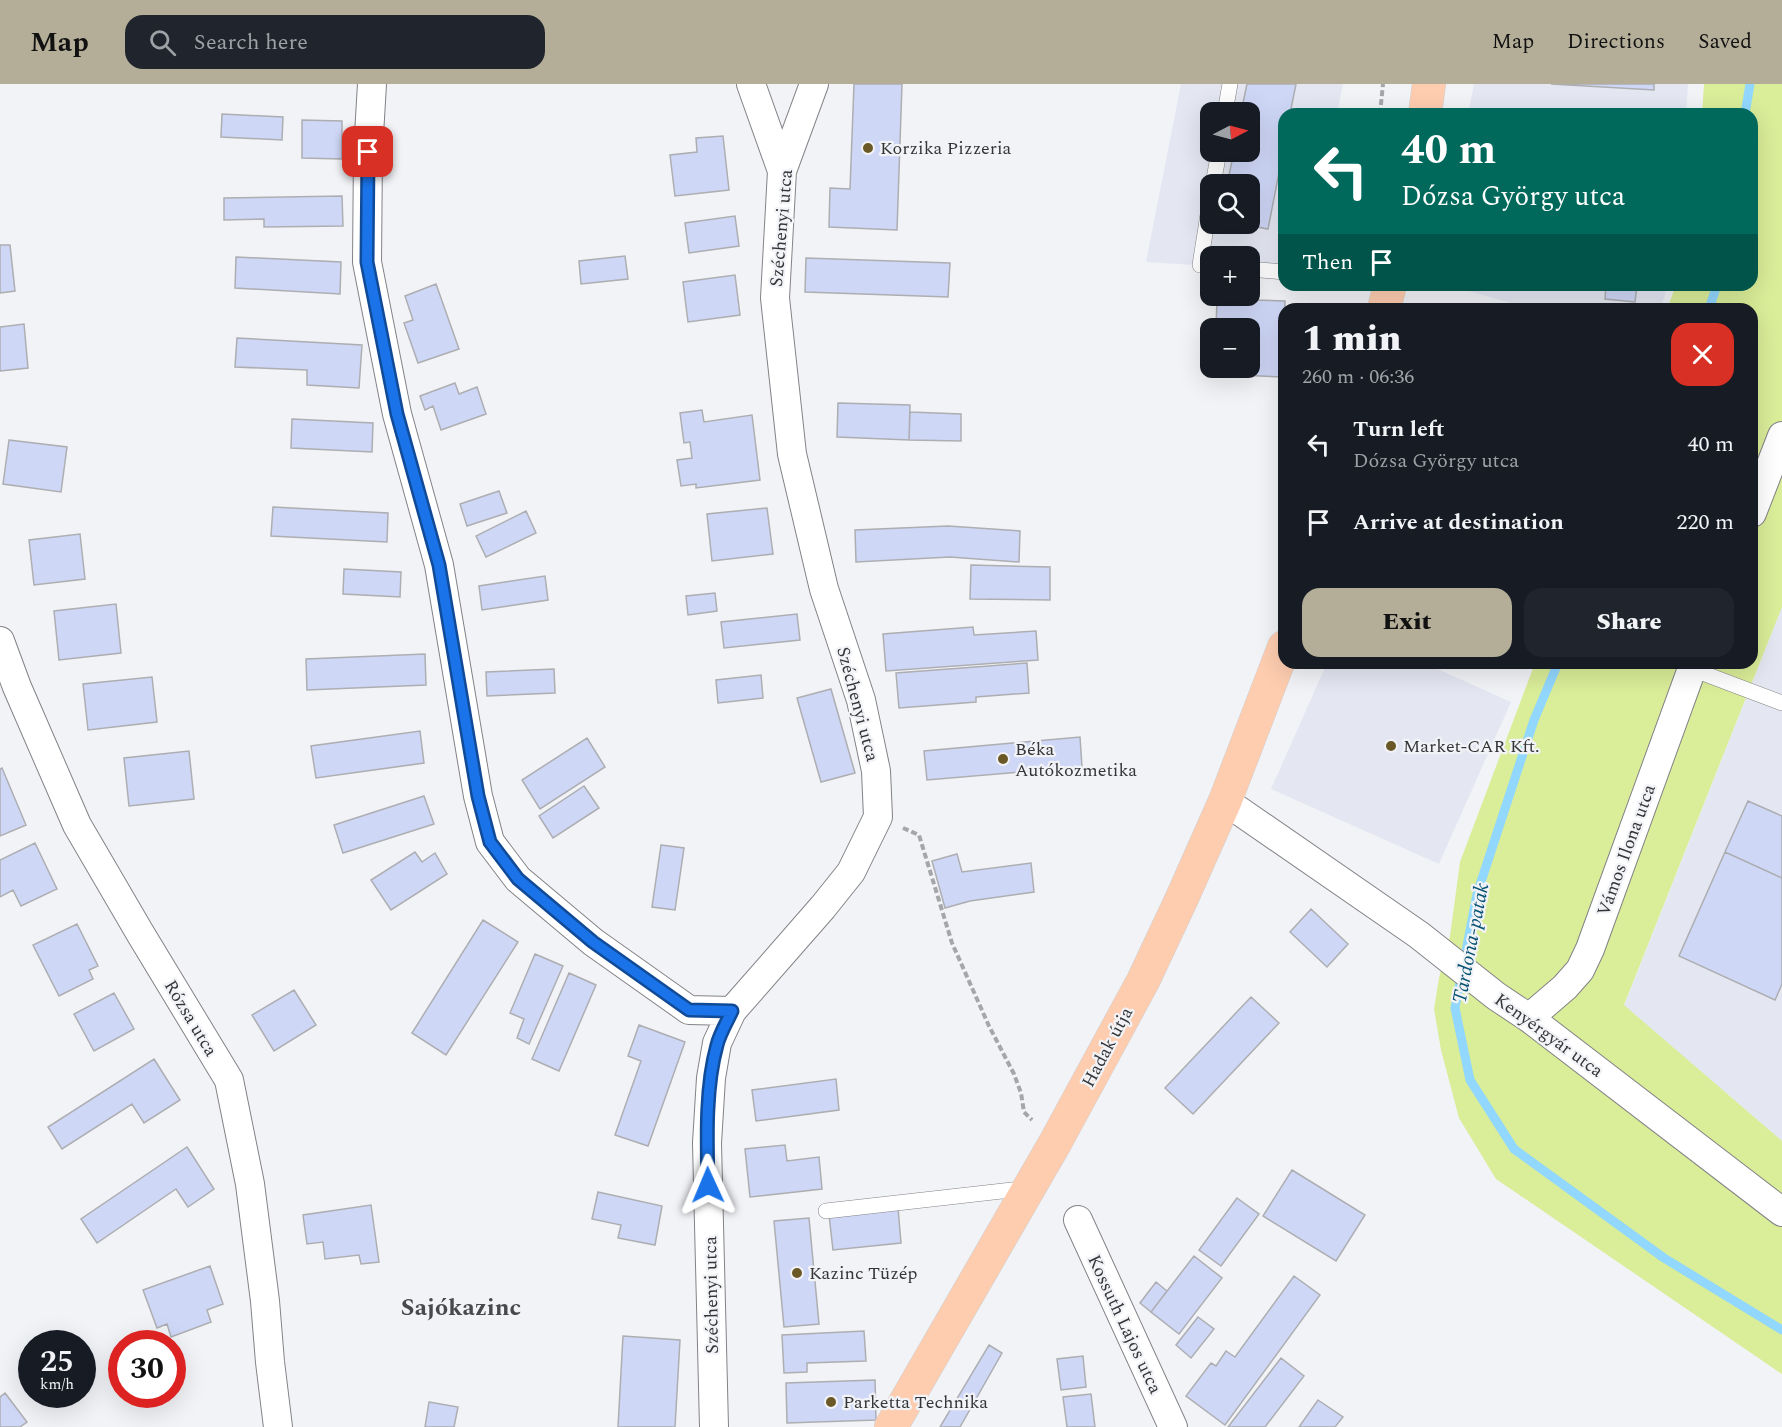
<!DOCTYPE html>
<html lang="en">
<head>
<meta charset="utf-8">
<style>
  body { margin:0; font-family:Spectral,serif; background:#20242c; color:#f1f3f6; height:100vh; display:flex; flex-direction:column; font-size:22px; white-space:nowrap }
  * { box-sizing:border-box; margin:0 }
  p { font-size:20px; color:#9ea1a6 }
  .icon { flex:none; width:33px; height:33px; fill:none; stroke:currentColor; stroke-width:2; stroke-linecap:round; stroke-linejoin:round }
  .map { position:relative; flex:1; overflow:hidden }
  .details { position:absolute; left:1278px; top:219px; width:480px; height:366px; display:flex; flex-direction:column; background:#171b24; border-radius:18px; box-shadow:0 6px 24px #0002 }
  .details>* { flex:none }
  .hud { position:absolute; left:1278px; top:24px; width:480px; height:183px; border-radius:18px; box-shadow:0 6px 24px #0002; background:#00695c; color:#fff; overflow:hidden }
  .needle { width:39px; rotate:84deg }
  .fabs { position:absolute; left:1200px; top:18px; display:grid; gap:12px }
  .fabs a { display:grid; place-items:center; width:60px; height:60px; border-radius:12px; background:#171b24; box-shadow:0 6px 24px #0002; font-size:30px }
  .speed { position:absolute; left:18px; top:1246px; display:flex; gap:12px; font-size:30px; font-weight:700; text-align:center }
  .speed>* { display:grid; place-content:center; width:78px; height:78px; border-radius:50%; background:#171b24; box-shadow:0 6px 24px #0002; line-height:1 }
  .speed small { font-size:15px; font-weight:400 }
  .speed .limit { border:9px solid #d22; background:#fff; color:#111 }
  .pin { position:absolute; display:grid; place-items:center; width:51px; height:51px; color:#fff; margin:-26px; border-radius:12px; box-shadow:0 3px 9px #0006 }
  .me { position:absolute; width:66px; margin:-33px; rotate:359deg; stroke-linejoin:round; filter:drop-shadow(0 0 4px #0008) }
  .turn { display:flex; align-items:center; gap:21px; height:126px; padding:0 24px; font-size:27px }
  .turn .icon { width:78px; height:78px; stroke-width:2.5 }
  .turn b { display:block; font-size:42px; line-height:51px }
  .then { display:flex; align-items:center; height:57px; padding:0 24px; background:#0003; gap:12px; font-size:22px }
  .round { display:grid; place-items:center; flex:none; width:63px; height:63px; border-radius:18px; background:#20242c }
  .head { display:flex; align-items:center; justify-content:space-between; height:102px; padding:0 24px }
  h1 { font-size:36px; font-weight:800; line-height:45px }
  .cta { display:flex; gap:12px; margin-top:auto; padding:12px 24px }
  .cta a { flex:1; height:69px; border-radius:18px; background:#b4ae99; color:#111; font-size:24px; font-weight:800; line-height:69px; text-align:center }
  .cta a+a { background:#20242c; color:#f1f3f6 }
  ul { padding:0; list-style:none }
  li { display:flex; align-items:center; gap:18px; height:78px; padding:0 24px }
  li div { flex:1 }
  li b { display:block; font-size:22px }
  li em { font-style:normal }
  header { display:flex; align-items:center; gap:36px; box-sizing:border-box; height:84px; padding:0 30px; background:#b4ae99; color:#111 }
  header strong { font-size:28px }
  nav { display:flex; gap:33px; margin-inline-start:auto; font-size:21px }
  .search { width:420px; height:54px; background:#20242c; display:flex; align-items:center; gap:15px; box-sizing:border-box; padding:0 21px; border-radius:18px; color:#9ea1a6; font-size:22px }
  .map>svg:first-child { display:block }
  .built { fill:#e4e7f2; fill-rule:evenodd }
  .green { fill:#daed98 }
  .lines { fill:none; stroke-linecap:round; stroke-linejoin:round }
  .stream { stroke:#92d7fe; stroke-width:9 }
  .building { fill:#cfd7f7; stroke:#adaeb1; stroke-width:1.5 }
  .lane-casing { stroke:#838387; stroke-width:16 }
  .street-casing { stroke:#838387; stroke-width:30 }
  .primary-casing { stroke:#cecfcf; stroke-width:34 }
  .path { stroke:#a5a6a9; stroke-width:4; stroke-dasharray:6 3; stroke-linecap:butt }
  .lane { stroke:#fff; stroke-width:15 }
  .street { stroke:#fff; stroke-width:28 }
  .primary { stroke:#fecdb0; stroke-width:33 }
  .route-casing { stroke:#114b97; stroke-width:15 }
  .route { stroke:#1a73e8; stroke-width:10 }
  .poi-dot { fill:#6a5927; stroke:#f2f3f7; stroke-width:2 }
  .labels { text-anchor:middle; stroke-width:4.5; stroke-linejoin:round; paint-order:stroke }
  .poi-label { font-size:18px; fill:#343536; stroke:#f2f3f7; text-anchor:start }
  .street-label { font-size:18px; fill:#343536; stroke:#f2f3f7 }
  .water-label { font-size:20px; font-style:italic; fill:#065272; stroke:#f2f3f7 }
  .district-label { font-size:24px; font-weight:bold; fill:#48494c; stroke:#f2f3f7 }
</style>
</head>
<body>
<header>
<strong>Map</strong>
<div class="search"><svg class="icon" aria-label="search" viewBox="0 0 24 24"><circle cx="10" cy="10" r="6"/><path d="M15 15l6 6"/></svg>Search here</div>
<nav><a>Map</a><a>Directions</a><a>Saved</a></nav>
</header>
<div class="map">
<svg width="1782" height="1343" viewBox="0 0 1782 1343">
  <rect width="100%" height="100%" fill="#f2f3f7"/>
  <path class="built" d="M1181 0H1343L1337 30H1284V186L1250 184V172H1210V182L1146 178ZM1210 28H1250V68H1210ZM1210 100H1250V140H1210Z
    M1474 0H1688L1686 30H1468Z
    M1446 201H1667L1664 214 1660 225H1533Z
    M1782 523V1057L1624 922Z
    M1327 579H1424L1511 618 1439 780 1271 705Z"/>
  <path class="green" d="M1704 0H1782V523L1624 921 1782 1057V1290L1496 1095 1459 1034 1441 966 1434 925 1439 894 1450 852 1460 778 1535 579H1752V225H1667L1676 201H1752V30H1702Z"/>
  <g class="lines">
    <path class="stream" d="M1745 30 1750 0
      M1709 225 1717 201
      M1558 579 1534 636 1477 810 1455 924 1470 996 1514 1065 1664 1174 1782 1246"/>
  </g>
  <path class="building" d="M854 0H902L897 146 829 143 830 104 850 105Z
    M1247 0H1296L1290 30H1284V63L1268 145 1242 140H1250V100H1227L1234 68H1250V28H1241Z
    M1551 0H1654V6Z
    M222 30 283 33 282 56 221 53Z
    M302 36 342 37V75L302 74Z
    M723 52 729 106 675 112 670 71 697 68 696 54Z
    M342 112 343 142 264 143V135L224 136V114Z
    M735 132 739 162 689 169 685 139Z
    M0 161H10L15 207 0 209Z
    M625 172 628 195 581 200 579 177Z
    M236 173 341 178 340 210 235 204Z
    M806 174 950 179 948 213 805 208Z
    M735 191 740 231 688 238 683 198Z
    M436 200 459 265 418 279 404 239 413 236 405 212Z
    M1606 201H1637L1635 218 1605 215Z
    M1217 215 1285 217 1283 293 1215 290V284H1250V244H1216Z
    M24 240 28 284 0 287V243Z
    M237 254 362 261 359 304 307 301V286L235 283Z
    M455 299 459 310 477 303 486 330 441 346 433 322 425 326 420 312Z
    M838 319 910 321 909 356 837 353Z
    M702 326 704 338 752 331 760 396 696 404V400L681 402 677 376 692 374 690 358 684 359 680 329Z
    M910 328 961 330V357L909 356Z
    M292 335 373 339 372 368 291 364Z
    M9 356 67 363 61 408 3 400Z
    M499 407 507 429 467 442 460 420Z
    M273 423 388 429 387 458 271 452Z
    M767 424 773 470 712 477 707 430Z
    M526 427 536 449 486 473 476 452Z
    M948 442 1020 447 1019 478 950 473 856 478 855 446Z
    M80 450 85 495 34 501 29 456Z
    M971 481 1050 483V516L970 515Z
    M344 485 401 488 400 513 343 510Z
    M545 492 548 516 482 526 479 502Z
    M715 509 717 527 688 531 686 512Z
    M116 520 121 569 59 576 54 527Z
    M797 530 800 556 724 564 721 538Z
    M973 543 974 551 1036 547 1038 576 886 587 883 550Z
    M425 570 426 601 307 606 306 575Z
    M1027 579 1029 609 976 613V618L899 624 896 589Z
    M554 585 555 609 487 612 486 588Z
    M761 591 763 614 718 619 716 596Z
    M152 593 157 638 88 646 83 600Z
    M831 605 855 689 821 698 797 614Z
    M420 647 424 679 316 694 311 662Z
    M1080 653 1082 683 927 696 924 667Z
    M587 654 605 683 540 725 522 696Z
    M189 667 194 715 129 722 124 674Z
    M2 684 26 741 0 752V685Z
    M584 702 599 724 553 754 539 732Z
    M424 712 434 740 343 769 334 741Z
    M1748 717 1782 732V794L1725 768Z
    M35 759 57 805 21 822 13 806 0 813V776Z
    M661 761 684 764 675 826 652 823Z
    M415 768 422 778 435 769 447 790 391 826 371 796Z
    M1725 768 1782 794V900L1775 916 1679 872Z
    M957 770 962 788 1031 779 1034 808 970 817 945 824 932 777Z
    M1311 825 1348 860 1327 883 1290 848Z
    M483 836 518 858 446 971 412 949Z
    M77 840 98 882 89 886 93 895 59 912 33 861Z
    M535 870 563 882 529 960 517 954 524 935 510 929Z
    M569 889 596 901 559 987 532 975Z
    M294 906 316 941 274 967 252 931Z
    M114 909 134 945 94 967 74 930Z
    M1251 913 1279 939 1193 1030 1165 1004Z
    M639 941 685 958 648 1062 615 1051 641 977 628 972Z
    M154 975 180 1016 144 1039 132 1020 62 1065 48 1043Z
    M836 995 839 1026 756 1037 752 1006Z
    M785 1061 787 1077 819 1073 822 1105 750 1113 745 1065Z
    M187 1063 214 1105 188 1123 176 1105 97 1159 81 1135Z
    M1292 1086 1365 1131 1336 1177 1263 1132Z
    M598 1108 662 1122 655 1161 618 1154 621 1141 592 1135Z
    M1237 1114 1259 1130 1221 1182 1199 1166Z
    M371 1121 379 1178 361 1180 359 1171 325 1175 323 1158 307 1160 303 1131Z
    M898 1124 901 1159 833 1166 829 1131Z
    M809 1134 819 1240 784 1243 774 1137Z
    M1194 1172 1222 1194 1179 1250 1151 1228Z
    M210 1182 223 1220 207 1226 211 1238 171 1253 167 1240 157 1244 143 1206Z
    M1294 1192 1320 1211 1225 1341 1186 1312 1211 1279 1216 1282 1226 1267 1235 1273Z
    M1156 1198 1167 1207 1151 1228 1140 1219Z
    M1198 1233 1214 1245 1191 1274 1176 1261Z
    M864 1247 866 1277 807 1279V1288L784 1289 782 1251Z
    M623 1252 680 1256 675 1343H618Z
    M989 1261 1002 1269 960 1343H940Z
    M1083 1272 1086 1303 1061 1306 1057 1275Z
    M1281 1274 1304 1292 1265 1343H1228Z
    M875 1296 876 1336 787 1339 786 1299Z
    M5 1309 27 1338 20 1343H0V1313Z
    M1091 1310 1095 1343H1067L1063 1313Z
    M1318 1316 1343 1333 1335 1343H1299Z
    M429 1318 458 1323 454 1343H425Z"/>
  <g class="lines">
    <defs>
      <path id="lane" d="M1225 28 1230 0
        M1213 100 1219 68
        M1210 118 1200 181 1210 182
        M1250 185 1284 188
        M1692 585 1782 619
        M826 1127 1029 1104"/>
      <path id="street" d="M372 0 368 68 367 178 397 330 439 481 478 712 490 758 518 795 593 858 689 926 732 927
        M751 0 782 87
        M1752 429 1782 352
        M0 557 17 603 77 741 140 849 229 996 250 1100 265 1217 270 1278 278 1343
        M1225 717 1419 851 1496 912 1529 934 1782 1128
        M1529 934 1565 903 1580 886 1590 865 1694 579
        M1078 1136 1173 1343
        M714 1343 707 1059 711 994 717 959 732 927 823 823 851 788 878 733 876 687 861 616 824 505 792 370 775 214 782 87 814 0"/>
      <path id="primary" d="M1425 30 1429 0
        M1384 225 1390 201
        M891 1343 1055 1059 1143 897 1182 814 1225 717 1284 563"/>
    </defs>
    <use href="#lane" class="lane-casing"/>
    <use href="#street" class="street-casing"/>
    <use href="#primary" class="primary-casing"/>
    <path class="path" d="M1380 30 1383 0
      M903 744 919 751 952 859 989 942 1014 990 1021 1009 1024 1028 1032 1036"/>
    <use href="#lane" class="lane"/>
    <use href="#street" class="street"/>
    <use href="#primary" class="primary"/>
  </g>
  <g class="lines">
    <defs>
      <path id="route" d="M368 68 367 178 397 330 439 481 478 712 490 758 518 795 593 858 689 926 732 927C727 938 720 949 717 961 705 1004 707 1056 708 1101"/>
    </defs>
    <use href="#route" class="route-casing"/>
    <use href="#route" class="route"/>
  </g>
  <g class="poi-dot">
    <circle cx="868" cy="64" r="6"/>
    <circle cx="1391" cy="662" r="6"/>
    <circle cx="1003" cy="675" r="6"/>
    <circle cx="797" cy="1189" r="6"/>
    <circle cx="831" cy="1318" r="6"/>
  </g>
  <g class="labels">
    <g class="poi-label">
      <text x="880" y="70">Korzika Pizzeria</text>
      <text x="1403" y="668">Market-CAR Kft.</text>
      <text x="1015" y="671">Béka<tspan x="1015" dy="21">Autókozmetika</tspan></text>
      <text x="809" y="1195">Kazinc Tüzép</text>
      <text x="843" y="1324">Parketta Technika</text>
    </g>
    <g class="street-label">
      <text transform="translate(781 144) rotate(-85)" y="6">Széchenyi utca</text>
      <text transform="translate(858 620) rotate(75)" y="6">Széchenyi utca</text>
      <text transform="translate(1626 766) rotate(-70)" y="6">Vámos Ilona utca</text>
      <text transform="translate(191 934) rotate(59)" y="6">Rózsa utca</text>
      <text transform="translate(1549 951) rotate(36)" y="6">Kenyérgyár utca</text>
      <text transform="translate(1107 963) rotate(-62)" y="6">Hadak útja</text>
      <text transform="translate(711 1211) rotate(-91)" y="6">Széchenyi utca</text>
      <text transform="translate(1125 1240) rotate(65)" y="6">Kossuth Lajos utca</text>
    </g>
    <g class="water-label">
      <text transform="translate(1470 859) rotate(-79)" y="7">Tardona-patak</text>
    </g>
    <g class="district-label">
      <text x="461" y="1231">Sajókazinc</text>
    </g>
  </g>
</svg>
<div class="fabs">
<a><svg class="needle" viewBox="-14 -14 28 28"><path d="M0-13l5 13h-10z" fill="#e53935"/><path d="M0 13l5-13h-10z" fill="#9ea1a6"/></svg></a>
<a><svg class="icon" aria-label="search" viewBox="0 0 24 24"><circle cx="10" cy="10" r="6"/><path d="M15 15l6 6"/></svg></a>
<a>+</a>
<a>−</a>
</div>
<div class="speed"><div>25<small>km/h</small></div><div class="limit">30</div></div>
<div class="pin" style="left:368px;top:68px;background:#d93025"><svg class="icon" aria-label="arrive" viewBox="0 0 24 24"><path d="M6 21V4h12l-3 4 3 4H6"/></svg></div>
<svg class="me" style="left:708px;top:1101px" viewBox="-20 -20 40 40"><path d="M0-17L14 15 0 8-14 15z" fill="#1a73e8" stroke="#fff" stroke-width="4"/></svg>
<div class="hud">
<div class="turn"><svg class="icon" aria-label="left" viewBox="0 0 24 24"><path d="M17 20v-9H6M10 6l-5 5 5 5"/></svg><div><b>40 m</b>Dózsa György utca</div></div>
<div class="then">Then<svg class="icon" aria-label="arrive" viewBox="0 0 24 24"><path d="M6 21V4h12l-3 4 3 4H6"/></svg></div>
</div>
<section class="details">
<div class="head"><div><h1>1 min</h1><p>260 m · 06:36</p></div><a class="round" style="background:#d93025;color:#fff"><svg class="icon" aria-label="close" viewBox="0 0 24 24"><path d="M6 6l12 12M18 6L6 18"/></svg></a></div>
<ul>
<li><svg class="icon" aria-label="left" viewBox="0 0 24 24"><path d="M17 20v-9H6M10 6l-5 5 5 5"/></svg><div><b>Turn left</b><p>Dózsa György utca</p></div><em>40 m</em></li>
<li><svg class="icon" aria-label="arrive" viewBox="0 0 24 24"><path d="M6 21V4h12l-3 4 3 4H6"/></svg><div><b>Arrive at destination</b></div><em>220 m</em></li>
</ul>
<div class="cta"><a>Exit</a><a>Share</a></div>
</section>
</div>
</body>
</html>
